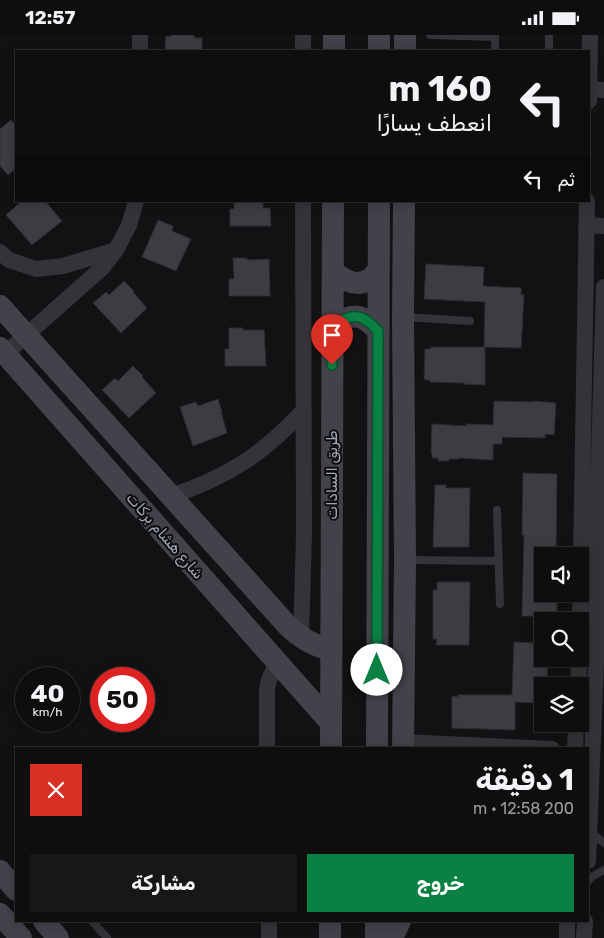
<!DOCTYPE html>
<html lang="ar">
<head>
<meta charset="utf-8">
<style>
  body { margin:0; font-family:Rubik,"Noto Sans Arabic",sans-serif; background:#171718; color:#f1f3f6; direction:rtl; height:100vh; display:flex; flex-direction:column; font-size:19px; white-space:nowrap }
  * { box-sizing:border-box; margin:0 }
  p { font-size:16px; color:#9b9c9e }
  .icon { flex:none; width:28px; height:28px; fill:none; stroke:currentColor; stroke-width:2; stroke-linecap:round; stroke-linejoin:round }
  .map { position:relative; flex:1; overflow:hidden; direction:ltr }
  .drawer { position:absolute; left:15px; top:712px; width:574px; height:175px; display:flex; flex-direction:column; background:#0e0e0f; border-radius:0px; box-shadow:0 2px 12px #0003,0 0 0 1px #2e2e2f; direction:rtl }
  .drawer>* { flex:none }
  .hud { position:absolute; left:15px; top:15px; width:575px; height:152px; border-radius:0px; box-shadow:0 2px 12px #0003,0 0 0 1px #2e2e2f; direction:rtl; background:#0e0e0f; color:#f1f3f6; overflow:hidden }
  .fabs { position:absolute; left:534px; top:512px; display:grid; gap:10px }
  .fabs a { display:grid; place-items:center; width:55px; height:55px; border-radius:0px; background:#0e0e0f; box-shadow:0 2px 12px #0003,0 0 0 1px #2e2e2f; font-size:25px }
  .speed { position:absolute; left:15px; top:632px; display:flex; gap:10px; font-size:25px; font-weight:700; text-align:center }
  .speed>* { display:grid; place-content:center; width:65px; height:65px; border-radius:50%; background:#0e0e0f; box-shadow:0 2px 12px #0003,0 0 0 1px #2e2e2f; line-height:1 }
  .speed small { font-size:12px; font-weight:400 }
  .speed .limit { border:8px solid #d22; background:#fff; color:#111 }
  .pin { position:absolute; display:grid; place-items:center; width:42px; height:42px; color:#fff; margin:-51px -21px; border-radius:50% 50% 50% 0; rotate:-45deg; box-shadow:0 0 5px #0007 }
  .pin .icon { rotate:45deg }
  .me { position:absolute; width:55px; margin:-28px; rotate:0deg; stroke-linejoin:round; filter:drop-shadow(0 0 4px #0008) }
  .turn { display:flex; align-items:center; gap:18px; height:105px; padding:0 15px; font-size:22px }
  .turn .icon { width:65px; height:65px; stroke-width:2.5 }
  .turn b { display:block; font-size:35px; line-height:42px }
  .then { display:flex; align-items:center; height:48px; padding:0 15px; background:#0003; gap:10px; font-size:19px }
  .round { display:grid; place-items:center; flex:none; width:52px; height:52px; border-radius:0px; background:#171718 }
  .head { display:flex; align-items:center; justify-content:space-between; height:85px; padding:0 15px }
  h1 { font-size:30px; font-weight:700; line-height:38px }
  .cta { display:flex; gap:10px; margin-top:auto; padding:10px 15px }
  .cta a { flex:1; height:58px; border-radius:0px; background:#0b8043; color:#fff; font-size:20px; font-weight:700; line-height:58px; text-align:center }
  .cta a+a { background:#171718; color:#f1f3f6 }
  .status { display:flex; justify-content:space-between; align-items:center; height:35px; padding:0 25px; background:#0e0e0f; direction:ltr }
  .status svg { height:14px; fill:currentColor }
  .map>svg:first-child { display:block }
  .building { fill:#3c3c42; stroke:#2c2c30 }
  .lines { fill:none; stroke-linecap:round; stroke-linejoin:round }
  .lane { stroke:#333339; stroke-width:8 }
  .street { stroke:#333339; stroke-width:16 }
  .secondary { stroke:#41424a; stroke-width:22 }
  .route-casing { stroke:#07532c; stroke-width:12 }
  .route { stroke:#0b8043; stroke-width:9 }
  .labels { text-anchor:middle; stroke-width:4; stroke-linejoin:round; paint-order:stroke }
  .street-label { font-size:15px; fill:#a2a7b6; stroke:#0d0d0f }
</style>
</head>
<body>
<div class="status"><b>12:57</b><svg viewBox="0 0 49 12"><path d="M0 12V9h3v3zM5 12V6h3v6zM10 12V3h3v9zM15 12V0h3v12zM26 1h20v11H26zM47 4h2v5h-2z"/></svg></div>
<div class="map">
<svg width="604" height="903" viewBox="0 0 604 903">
  <rect width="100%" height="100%" fill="#121214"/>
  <path class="building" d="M171 0H194V3H202V16H165L166 1 171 2Z
    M11 85 16 91V133L8 140 0 131V94Z
    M22 166H45L62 186 32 210 6 180Z
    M234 166H263V173H270L271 191H230V174H234Z
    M158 185 173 191 172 196 191 204 176 236 142 222Z
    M233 223H247V225L269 224 270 261H229V244H234Z
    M426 229 484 232 483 251 521 253V260H524L521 313 484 312 485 267 424 264Z
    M124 246 134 256 133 257 147 273 121 298 93 268 106 257 109 260Z
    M229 293H243V295H264L266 331H225V314H229Z
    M431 312H485V350L464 349V348L430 347V345H425L424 343 425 314H431Z
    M133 331 143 341 142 342 156 358 129 383 102 355 115 343 118 346Z
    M218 364 222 377H221L227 398 193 411 180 372 196 367 198 371Z
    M494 366 532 367 533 366 556 368 554 400 545 399V403L502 402V409H493V425L459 423V424H449V426H438V423H432V418H431L432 389 466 391V389L493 390Z
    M523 438 557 439 556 521H542V559H555V560H557V581H522L524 500H522Z
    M435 450H446V453H470L469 512H433Z
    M437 547H470L469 610H436L437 604H433V555H437Z
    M514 607 542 608V624H548L547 651H542V668L515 667V695L452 693V661L458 662V660H512Z"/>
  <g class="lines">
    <path class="lane" d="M430 0 495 2
      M495 0V16
      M549 0V16
      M404 282 470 286
      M497 475 500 569
      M408 525 499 526
      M591 796 594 800 604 808
      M588 846 593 841 604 835
      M92 886 107 903"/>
    <path class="street" d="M303 0V16
      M140 16V0
      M589 54 604 55
      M589 66 590 0
      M586 190 604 191
      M0 217 9 225 36 234 63 231 116 215
      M5 319 102 233 116 215 129 190 136 166
      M171 461C228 442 263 419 304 375
      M580 586 587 166
      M301 603 304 499 303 166
      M578 651 579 624
      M403 707 552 714
      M267 714V654L269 645 277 627
      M575 714 576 689
      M588 826 596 627 597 493 604 252
      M269 886V903
      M567 903V886
      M584 903 585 886"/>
    <path class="secondary" d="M334 16V0
      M379 16V0
      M405 16V0
      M333 236C343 245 356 253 370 244 373 242 376 238 378 235
      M0 271 287 590C300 603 313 611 331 615
      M333 292C352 277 362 278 378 296
      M0 313 331 688
      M331 714 333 166
      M377 714 379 166
      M403 714 405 525 403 282 404 166
      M0 836 16 855
      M0 879 21 903
      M44 886 58 903
      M330 903V886
      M376 903V886
      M390 903 395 897 400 886"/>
  </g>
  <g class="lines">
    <defs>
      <path id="route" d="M332 330 333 292C352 277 362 278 378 296L377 635"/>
    </defs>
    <use href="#route" class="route-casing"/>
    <use href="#route" class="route"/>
  </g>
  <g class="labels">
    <g class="street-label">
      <text transform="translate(332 440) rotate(-90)" y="5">طريق السادات</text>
      <text transform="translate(165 501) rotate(49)" y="5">شارع هشام بركات</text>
    </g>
  </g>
</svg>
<div class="fabs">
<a><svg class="icon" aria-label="sound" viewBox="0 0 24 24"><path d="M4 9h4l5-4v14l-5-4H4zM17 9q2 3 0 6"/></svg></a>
<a><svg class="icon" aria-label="search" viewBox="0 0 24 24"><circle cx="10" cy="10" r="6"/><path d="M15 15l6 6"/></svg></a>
<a><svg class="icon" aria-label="layers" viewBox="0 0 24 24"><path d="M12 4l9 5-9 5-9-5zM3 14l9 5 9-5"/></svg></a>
</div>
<div class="speed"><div>40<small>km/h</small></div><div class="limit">50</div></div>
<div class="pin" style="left:332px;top:330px;background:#d93025"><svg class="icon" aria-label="arrive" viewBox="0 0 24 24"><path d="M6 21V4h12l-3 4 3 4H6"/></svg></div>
<svg class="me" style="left:377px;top:635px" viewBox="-20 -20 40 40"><circle r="19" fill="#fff"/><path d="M0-13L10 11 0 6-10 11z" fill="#0b8043"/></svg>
<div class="hud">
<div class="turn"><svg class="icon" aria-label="left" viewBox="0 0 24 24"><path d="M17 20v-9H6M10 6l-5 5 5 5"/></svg><div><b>160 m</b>انعطف يسارًا</div></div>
<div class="then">ثم<svg class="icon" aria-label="left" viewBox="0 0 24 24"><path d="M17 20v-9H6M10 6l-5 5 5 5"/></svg></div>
</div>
<section class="drawer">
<div class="head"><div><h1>1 دقيقة</h1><p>200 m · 12:58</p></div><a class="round" style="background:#d93025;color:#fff"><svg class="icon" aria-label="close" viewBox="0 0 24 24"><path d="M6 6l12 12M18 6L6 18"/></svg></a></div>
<div class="cta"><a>خروج</a><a>مشاركة</a></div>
</section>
</div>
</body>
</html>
